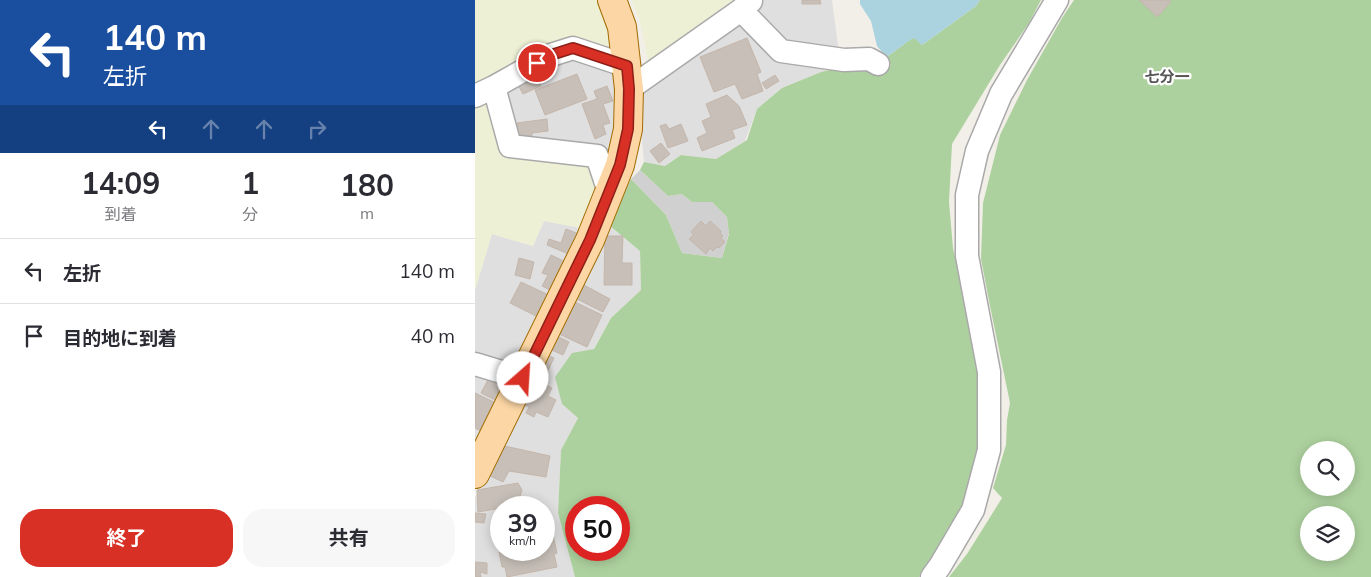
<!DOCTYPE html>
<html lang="ja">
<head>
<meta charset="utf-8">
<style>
  body { margin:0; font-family:Mulish,"Noto Sans JP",sans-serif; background:#f7f7f7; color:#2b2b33; height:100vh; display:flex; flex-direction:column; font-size:19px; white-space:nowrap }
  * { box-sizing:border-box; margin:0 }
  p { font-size:16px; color:#7c7c81 }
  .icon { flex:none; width:28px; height:28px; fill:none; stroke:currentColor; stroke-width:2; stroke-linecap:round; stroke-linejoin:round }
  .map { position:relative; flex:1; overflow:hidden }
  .details { display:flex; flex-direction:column; background:#fff; width:475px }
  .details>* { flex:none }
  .hud { background:#1a4fa0; color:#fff; overflow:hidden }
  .controls { position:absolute; left:825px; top:441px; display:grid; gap:10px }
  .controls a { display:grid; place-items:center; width:55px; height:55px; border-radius:50%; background:#fff; box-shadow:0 2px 12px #0003; font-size:25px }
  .speed { position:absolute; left:15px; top:496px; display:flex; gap:10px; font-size:25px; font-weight:700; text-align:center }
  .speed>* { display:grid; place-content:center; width:65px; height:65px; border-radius:50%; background:#fff; box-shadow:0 2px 12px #0003; line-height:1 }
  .speed small { font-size:12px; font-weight:400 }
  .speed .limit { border:8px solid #d22; background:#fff; color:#111 }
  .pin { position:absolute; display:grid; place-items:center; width:42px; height:42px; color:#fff; margin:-21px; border:2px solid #fff; border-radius:50%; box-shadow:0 1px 5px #0007 }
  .me { position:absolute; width:55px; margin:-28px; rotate:26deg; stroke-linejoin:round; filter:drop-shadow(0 0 4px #0008) }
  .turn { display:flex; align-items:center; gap:18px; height:105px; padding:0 20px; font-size:22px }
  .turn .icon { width:65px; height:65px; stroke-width:2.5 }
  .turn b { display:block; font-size:35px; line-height:42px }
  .lanes { display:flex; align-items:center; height:48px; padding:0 20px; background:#0003; justify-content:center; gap:25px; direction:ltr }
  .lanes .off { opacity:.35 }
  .eta { display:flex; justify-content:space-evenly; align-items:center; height:85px; text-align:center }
  .eta b { font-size:30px; font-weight:700; line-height:35px }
  .primary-button { display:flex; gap:10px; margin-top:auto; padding:10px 20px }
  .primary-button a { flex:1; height:58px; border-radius:20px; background:#d93025; color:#fff; font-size:20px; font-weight:700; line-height:58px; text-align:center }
  .primary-button a+a { background:#f7f7f7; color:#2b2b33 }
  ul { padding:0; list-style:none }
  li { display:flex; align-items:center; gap:15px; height:65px; padding:0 20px; border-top:1px solid #e1e1e2 }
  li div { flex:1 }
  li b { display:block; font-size:19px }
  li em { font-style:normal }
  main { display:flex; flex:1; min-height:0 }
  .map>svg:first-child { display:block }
  .residential { fill:#e0dfdf; fill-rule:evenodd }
  .religious { fill:#d0d0d0 }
  .farmland { fill:#eef0d5 }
  .forest { fill:#add19e; fill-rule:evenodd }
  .water { fill:#aad3df }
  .building { fill:#c7bfb8; stroke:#c4b6ab }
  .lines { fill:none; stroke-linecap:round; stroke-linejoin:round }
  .minor-casing { stroke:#a9a9a9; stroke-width:25 }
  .major-casing { stroke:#a06b00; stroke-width:30 }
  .minor { stroke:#fff; stroke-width:22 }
  .major { stroke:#fcd6a4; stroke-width:28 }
  .route-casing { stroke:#8d1f18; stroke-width:12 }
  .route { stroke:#d93025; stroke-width:9 }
  .labels { text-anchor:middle; stroke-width:4.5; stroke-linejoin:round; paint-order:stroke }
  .neighbourhood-label { font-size:15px; font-weight:bold; fill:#555; stroke:#fff }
</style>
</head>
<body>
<main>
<section class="details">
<div class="hud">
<div class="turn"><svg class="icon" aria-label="left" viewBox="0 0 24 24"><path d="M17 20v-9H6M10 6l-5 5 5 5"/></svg><div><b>140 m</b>左折</div></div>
<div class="lanes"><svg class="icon" aria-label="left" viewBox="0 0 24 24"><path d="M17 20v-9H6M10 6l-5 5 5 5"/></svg><svg class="icon off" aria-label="ahead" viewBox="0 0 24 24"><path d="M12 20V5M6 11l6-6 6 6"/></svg><svg class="icon off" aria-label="ahead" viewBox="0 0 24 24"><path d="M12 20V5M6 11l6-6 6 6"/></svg><svg class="icon off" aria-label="right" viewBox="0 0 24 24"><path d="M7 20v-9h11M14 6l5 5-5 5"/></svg></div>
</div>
<div class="eta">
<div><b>14:09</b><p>到着</p></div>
<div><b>1</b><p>分</p></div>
<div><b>180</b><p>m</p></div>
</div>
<ul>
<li><svg class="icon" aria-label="left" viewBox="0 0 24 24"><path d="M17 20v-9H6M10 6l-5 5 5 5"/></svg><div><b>左折</b></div><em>140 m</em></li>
<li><svg class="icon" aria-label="arrive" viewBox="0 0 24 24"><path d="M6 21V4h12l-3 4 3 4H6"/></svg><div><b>目的地に到着</b></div><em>40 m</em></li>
</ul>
<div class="primary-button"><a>終了</a><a>共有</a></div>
</section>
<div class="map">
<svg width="896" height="577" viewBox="0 0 896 577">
  <rect width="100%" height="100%" fill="#f2efe9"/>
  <path class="residential" d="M289 0H357L366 68 346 72 307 88 282 109 270 141 241 159 206 155 190 166 169 162 163 93 288 5Z
    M98 54 142 69 146 125 134 170 38 141 26 88Z
    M69 221 112 229 0 459V290L17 234 58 246Z
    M134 225 165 251 166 290 136 318 87 404 103 418 86 450 83 513 100 577H0V498L34 426ZM26 508H69V550H26Z"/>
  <path class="religious" d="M165 170 193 196 207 194 217 202H237L252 217 254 233 247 258 207 253 191 215 156 179Z"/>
  <path class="farmland" d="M0 0H127L140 55 103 44 0 91Z
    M157 0H258L173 61 165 21Z
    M16 95 31 150 119 162 126 186 112 229 69 221 58 246 17 234 0 290V102Z"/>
  <path class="forest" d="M505 0H566L554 23 525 65 477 144 474 202 478 248 499 344 505 398 504 456 491 506 457 560 444 577H100L83 513 86 450 103 418 87 404 80 377 97 353 119 349 136 318 166 290 165 251 134 225 156 179 191 215 207 253 247 258 254 234 252 217 237 202H217L207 194 193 196 165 170 169 162 190 166 206 155 241 159 272 140 282 109 307 88 346 72 386 63 416 66 411 57C421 51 429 43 440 37L447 45 501 6ZM101 508H144V550H101Z
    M599 0H896V577H474L492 554 527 498 518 488 531 445 532 420 535 403 515 306 506 259 508 203 525 135 552 80 587 18ZM834 450H871V488H834ZM834 515H871V552H834Z"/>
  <path class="water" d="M385 0H505L501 6 447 45 439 38C429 43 421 51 411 57L402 46 396 21 385 4Z"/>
  <path class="building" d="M327 0H345L346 4H327Z
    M664 0H694L696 2 682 17Z
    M272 38 286 72 282 74 288 91 267 99 260 84 239 92 225 57Z
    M60 72 66 86 48 94 41 81Z
    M102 74 112 99 70 115 60 90Z
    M300 75 304 81 291 89 287 83Z
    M132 86 138 101 128 104 135 123 128 125 131 134 120 139 107 104 122 99 119 91Z
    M252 95 264 106 272 125 257 130 260 138 227 151 222 138 232 133 227 121 236 117 231 104Z
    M72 119 73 131 57 133V138L44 139 42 123Z
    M191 124 194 129 206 124 213 141 193 148 185 126Z
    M186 143 195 154 184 163 175 151Z
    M226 221 231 226 235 221 246 231 245 233 248 236 246 238 250 242 244 248 242 247 238 251 235 248 231 254 214 239 219 234 216 232Z
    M91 229 104 234 96 255 72 245 74 239 86 243Z
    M130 236H148L147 263H157V285H129Z
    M76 255 93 263 79 292 67 286 73 275 67 273Z
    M44 258 59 262 55 279 40 275Z
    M46 282 76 296 65 318 35 303Z
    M107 284 135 299 128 312 100 298Z
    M100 302 127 315 112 347 84 334Z
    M78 334 94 342 88 355 72 348Z
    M69 353 79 358 67 383 77 388 73 396 81 400 73 417 61 412 59 417 51 413 54 407 45 402Z
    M16 374 33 384 24 402 6 393Z
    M0 393 21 403 10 433 0 428Z
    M25 445 75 456 71 477 34 471 28 482 11 474Z
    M43 483 47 490 44 500H40L41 508H26L3 512 2 490Z
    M69 508 75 535H78L82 553 79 554 82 567 32 577 30 567H27L24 552 32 550H69Z
    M0 513 11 514 9 523 0 522Z
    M0 562 12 563V574L5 572 6 577H0Z"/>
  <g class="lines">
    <defs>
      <path id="minor" d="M266 10 306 51 369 60 394 59 403 64
        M19 87 76 55 98 48 152 66
        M154 89 266 10 276 1
        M0 96 19 87 35 146 122 156 134 192
        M0 364 47 378
        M457 577 465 566 498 510 514 450V372L492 256V195L502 151 526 94 582 0"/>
      <path id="major" d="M0 474 115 240 145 165 153 129 154 89 147 27 137 0"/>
    </defs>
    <use href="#minor" class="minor-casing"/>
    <use href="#major" class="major-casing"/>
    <use href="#minor" class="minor"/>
    <use href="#major" class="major"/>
  </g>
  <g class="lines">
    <defs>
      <path id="route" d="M48 378 115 240 145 165 153 129 154 89 152 66 98 48 76 55 62 63"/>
    </defs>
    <use href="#route" class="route-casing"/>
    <use href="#route" class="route"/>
  </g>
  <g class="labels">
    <g class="neighbourhood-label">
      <text x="692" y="82">七分一</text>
    </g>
  </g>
</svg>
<div class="controls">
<a><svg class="icon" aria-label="search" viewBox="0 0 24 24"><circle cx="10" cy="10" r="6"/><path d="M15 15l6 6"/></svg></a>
<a><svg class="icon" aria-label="layers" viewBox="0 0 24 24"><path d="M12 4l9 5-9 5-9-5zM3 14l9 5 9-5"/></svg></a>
</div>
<div class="speed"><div>39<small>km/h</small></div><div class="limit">50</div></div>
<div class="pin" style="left:62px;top:63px;background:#d93025"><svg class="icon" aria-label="arrive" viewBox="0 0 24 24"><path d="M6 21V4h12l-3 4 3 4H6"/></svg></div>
<svg class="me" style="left:48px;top:378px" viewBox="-20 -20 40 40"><circle r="19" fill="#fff"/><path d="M0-13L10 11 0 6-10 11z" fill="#d93025"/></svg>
</div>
</main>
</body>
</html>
